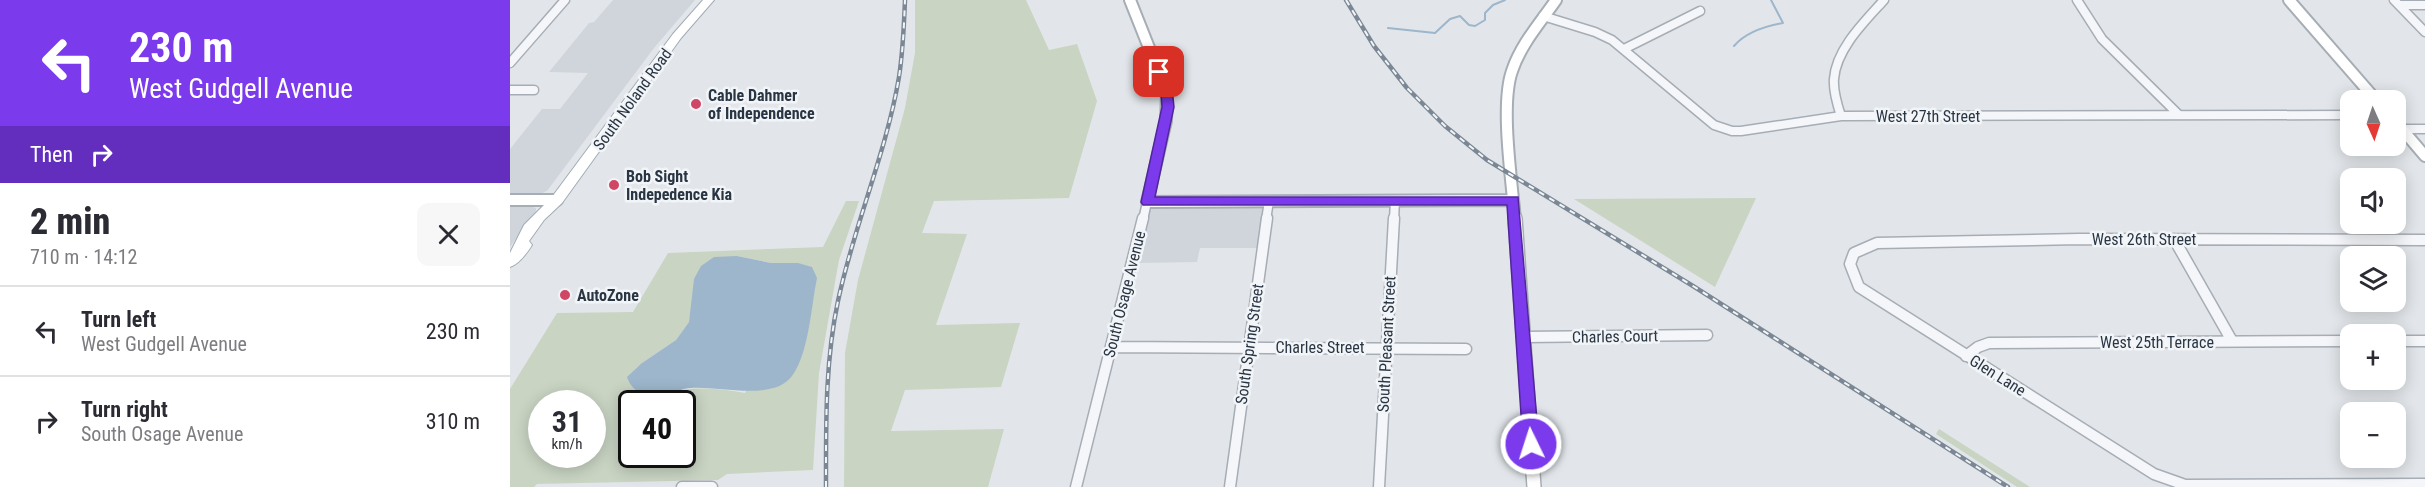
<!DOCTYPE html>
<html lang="en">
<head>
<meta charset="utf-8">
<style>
  body { margin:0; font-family:"Roboto Condensed",sans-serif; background:#f7f7f7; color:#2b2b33; height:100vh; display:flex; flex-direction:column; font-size:22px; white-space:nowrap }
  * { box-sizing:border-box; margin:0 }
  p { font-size:20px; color:#7c7c81 }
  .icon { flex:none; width:33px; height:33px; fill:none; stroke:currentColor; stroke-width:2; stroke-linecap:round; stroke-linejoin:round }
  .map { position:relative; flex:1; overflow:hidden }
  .details { display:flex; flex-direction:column; background:#fff; width:510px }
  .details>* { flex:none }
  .guide { background:#7c3aed; color:#fff; overflow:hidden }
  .needle { width:39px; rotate:177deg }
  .controls { position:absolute; left:1830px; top:90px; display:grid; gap:12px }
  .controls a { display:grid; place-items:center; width:66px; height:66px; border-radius:12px; background:#fff; box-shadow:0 3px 15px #0003; font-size:30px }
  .speed { position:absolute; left:18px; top:390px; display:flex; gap:12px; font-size:30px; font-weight:700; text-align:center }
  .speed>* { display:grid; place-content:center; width:78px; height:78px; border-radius:50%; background:#fff; box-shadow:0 3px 15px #0003; line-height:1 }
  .speed small { font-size:15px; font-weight:400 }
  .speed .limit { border:3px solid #111; border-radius:9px; background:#fff; color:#111 }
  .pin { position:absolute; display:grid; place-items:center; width:51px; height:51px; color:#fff; margin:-26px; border-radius:12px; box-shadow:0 3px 9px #0006 }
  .me { position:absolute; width:66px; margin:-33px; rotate:356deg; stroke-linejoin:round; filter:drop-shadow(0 0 4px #0008) }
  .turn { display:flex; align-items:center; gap:21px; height:126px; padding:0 30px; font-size:27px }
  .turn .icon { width:78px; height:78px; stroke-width:2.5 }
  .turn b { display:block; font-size:42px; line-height:51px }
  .then { display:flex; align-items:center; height:57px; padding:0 30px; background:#0003; gap:12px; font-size:22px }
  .round { display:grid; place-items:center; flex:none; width:63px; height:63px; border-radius:12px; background:#f7f7f7 }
  .overview { display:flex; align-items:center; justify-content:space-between; height:102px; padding:0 30px }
  h1 { font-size:36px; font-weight:800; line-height:45px }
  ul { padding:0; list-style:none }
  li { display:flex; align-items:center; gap:18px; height:90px; padding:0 30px; border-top:2px solid #e1e1e2 }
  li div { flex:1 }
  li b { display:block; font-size:22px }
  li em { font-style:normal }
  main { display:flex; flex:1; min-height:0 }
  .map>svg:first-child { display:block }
  .built { fill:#d0d5dc }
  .green { fill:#c9d4c3; fill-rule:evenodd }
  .water { fill:#9db6cb }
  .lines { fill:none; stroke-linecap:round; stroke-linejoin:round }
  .stream { stroke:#9db6cb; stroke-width:2 }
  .street-far1-casing { stroke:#a7adb5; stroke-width:11 }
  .street-casing { stroke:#a7adb5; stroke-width:13 }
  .secondary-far1-casing { stroke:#a7adb5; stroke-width:14 }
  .secondary-casing { stroke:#a7adb5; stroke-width:16 }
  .primary-casing { stroke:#a1abb6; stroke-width:2 }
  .street-far1 { stroke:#f5f6f9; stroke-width:8 }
  .street { stroke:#f5f6f9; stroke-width:10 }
  .secondary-far1 { stroke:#fff; stroke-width:10 }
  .secondary { stroke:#fff; stroke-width:13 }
  .primary { fill:#fff; fill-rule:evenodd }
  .rail-casing { stroke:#7b8794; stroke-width:4.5 }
  .rail { stroke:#f2f5f8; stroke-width:2; stroke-dasharray:6; stroke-linecap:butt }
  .route { fill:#7c3aed; stroke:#51269a; stroke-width:1.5 }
  .poi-dot { fill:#d04766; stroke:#f2f5f8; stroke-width:2 }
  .labels { text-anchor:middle; stroke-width:5; stroke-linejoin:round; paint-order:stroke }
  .poi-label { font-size:16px; font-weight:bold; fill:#2a3543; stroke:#f2f5f8; text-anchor:start }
  .street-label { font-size:16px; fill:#2a3543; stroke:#f2f5f8 }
</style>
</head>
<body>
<main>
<section class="details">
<div class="guide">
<div class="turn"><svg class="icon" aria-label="left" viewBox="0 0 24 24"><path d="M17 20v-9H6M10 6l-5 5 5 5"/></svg><div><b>230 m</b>West Gudgell Avenue</div></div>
<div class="then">Then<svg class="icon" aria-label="right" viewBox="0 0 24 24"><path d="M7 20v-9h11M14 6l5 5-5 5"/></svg></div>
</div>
<div class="overview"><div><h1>2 min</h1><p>710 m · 14:12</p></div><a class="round"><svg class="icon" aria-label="close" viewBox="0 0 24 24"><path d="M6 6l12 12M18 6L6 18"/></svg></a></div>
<ul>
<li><svg class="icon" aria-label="left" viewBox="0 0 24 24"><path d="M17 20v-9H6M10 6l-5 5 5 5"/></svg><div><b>Turn left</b><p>West Gudgell Avenue</p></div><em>230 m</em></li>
<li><svg class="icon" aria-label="right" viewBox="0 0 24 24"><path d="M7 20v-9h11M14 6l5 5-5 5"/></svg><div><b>Turn right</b><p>South Osage Avenue</p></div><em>310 m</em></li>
</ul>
</section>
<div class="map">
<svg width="1915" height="487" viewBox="0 0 1915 487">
  <rect width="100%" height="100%" fill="#e2e6ea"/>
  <path class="built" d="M103 0H185L144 48 37 191 23 197H0V149L32 109H50L78 73 39 72 79 23 84 22Z
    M0 205 20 206 26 208V212L0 247Z
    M646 205H749L753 208 748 248H690L687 262 626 263 638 212Z"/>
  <path class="green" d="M405 0H516L539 50 567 44 587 101 559 198 424 201 412 233 457 234 426 325 510 323 491 387 395 390 381 431 494 429 478 487H334L335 353 348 280 395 108 405 53Z
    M1246 198 1205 287 1064 199Z
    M336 201H349L329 260 309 373 303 470 217 474 208 480 27 484 24 487H0V389L47 313 123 312 158 253 313 247ZM227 256 261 263H288L235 393C204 388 185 386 154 394L132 363 166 340 179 322 182 306ZM32 404H82V454H32ZM122 404H172V454H122Z
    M1429 429 1520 487H1507L1426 434Z"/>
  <path class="water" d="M227 256 261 263H288L302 267 307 278C301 307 299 353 282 376 263 402 207 385 180 388 167 389 148 400 135 395 126 392 120 386 117 377L132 363 166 340 179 322 184 279 191 266 204 257Z"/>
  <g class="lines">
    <path class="stream" d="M878 28 925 33 940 19 950 16 959 25 965 26 975 20V13L983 5 995 0
      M1224 46C1236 32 1256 26 1273 23L1261 0"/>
    <defs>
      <path id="street-far1" d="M1567 0 1592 39 1669 115
        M1884 0 1915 32
        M1889 5H1915
        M1033 16 1085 32 1102 40 1204 125 1222 131H1231L1331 116 1840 115
        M1114 49 1190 11
        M0 63 55 0
        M0 90H24
        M1331 116C1327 104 1323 91 1324 79 1326 49 1355 21 1374 0
        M1891 129H1915
        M633 220 637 202
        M756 220 759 201
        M884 220 885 200"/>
      <path id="street" d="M1664 239 1722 341
        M1915 240 1569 239 1367 243 1344 253 1340 264 1349 287 1644 474 1675 485 1915 484
        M1014 337 1197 335
        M1886 341H1915
        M602 347 956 349
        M1456 356 1468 347 1479 343 1840 341
        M172 487H202
        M566 487 633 218
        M720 487 757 218
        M869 487 884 218"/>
      <path id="secondary-far1" d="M620 0 657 93 656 121 637 202 1003 200
        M1779 0 1866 100
        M1886 122 1915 156
        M0 200H47
        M1005 220C1002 182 990 105 1002 71 1011 44 1030 23 1046 0"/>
      <path id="secondary" d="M1005 218 1024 487"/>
      <path id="primary" d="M193 0H204L171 38 52 203 34 220 19 241 22 245C17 253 9 264 0 267V253L14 225 42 197 163 34Z"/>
    </defs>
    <use href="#street-far1" class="street-far1-casing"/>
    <use href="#street" class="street-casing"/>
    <use href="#secondary-far1" class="secondary-far1-casing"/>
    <use href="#secondary" class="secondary-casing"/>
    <use href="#primary" class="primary-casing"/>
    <use href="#street-far1" class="street-far1"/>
    <use href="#street" class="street"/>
    <use href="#secondary-far1" class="secondary-far1"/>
    <use href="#secondary" class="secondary"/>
    <use href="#primary" class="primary"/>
    <defs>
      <path id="rail" d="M836 0 864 46 897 88 935 126 977 160 1183 286 1498 487
        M316 487C316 425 315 362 328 301 344 225 376 154 389 77 393 51 394 26 395 0"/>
    </defs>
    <use href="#rail" class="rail-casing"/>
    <use href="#rail" class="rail"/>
  </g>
  <path class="route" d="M649 68C660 74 663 95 664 107L645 197H1008L1029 444 1027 449 1021 451 1015 449 1013 444 997 205H633L631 202 652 107 651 93 643 72Z"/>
  <g class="poi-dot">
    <circle cx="186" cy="104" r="6"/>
    <circle cx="104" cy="185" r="6"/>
    <circle cx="55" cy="295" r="6"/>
  </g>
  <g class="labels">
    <g class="poi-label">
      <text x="198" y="101">Cable Dahmer<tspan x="198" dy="18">of Independence</tspan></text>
      <text x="116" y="182">Bob Sight<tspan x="116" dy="18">Indepedence Kia</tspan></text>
      <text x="67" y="301">AutoZone</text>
    </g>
    <g class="street-label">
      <text transform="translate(122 99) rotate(-54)" y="6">South Noland Road</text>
      <text x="1418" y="122">West 27th Street</text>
      <text x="1634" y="245">West 26th Street</text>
      <text transform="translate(614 294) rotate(-76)" y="6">South Osage Avenue</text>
      <text transform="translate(1105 336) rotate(-1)" y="6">Charles Court</text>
      <text x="1647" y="348">West 25th Terrace</text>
      <text transform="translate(739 344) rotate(-82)" y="6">South Spring Street</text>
      <text transform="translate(876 344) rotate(-87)" y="6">South Pleasant Street</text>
      <text x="810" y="353">Charles Street</text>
      <text transform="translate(1488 375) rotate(32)" y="6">Glen Lane</text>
    </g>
  </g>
</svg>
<div class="controls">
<a><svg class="needle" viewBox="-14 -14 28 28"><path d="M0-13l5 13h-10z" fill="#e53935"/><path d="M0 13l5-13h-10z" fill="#7c7c81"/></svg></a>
<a><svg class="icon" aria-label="sound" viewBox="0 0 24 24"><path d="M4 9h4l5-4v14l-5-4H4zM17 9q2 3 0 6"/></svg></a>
<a><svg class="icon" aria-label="layers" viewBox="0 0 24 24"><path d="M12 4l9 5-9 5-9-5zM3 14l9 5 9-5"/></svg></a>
<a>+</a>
<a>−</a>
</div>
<div class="speed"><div>31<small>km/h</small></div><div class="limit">40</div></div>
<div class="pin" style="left:649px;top:72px;background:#d93025"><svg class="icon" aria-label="arrive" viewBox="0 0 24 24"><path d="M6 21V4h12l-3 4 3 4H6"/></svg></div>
<svg class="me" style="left:1021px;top:444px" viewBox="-20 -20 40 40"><circle r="17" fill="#7c3aed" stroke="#fff" stroke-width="3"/><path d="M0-11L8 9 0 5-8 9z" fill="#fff"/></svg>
</div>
</main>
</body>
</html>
